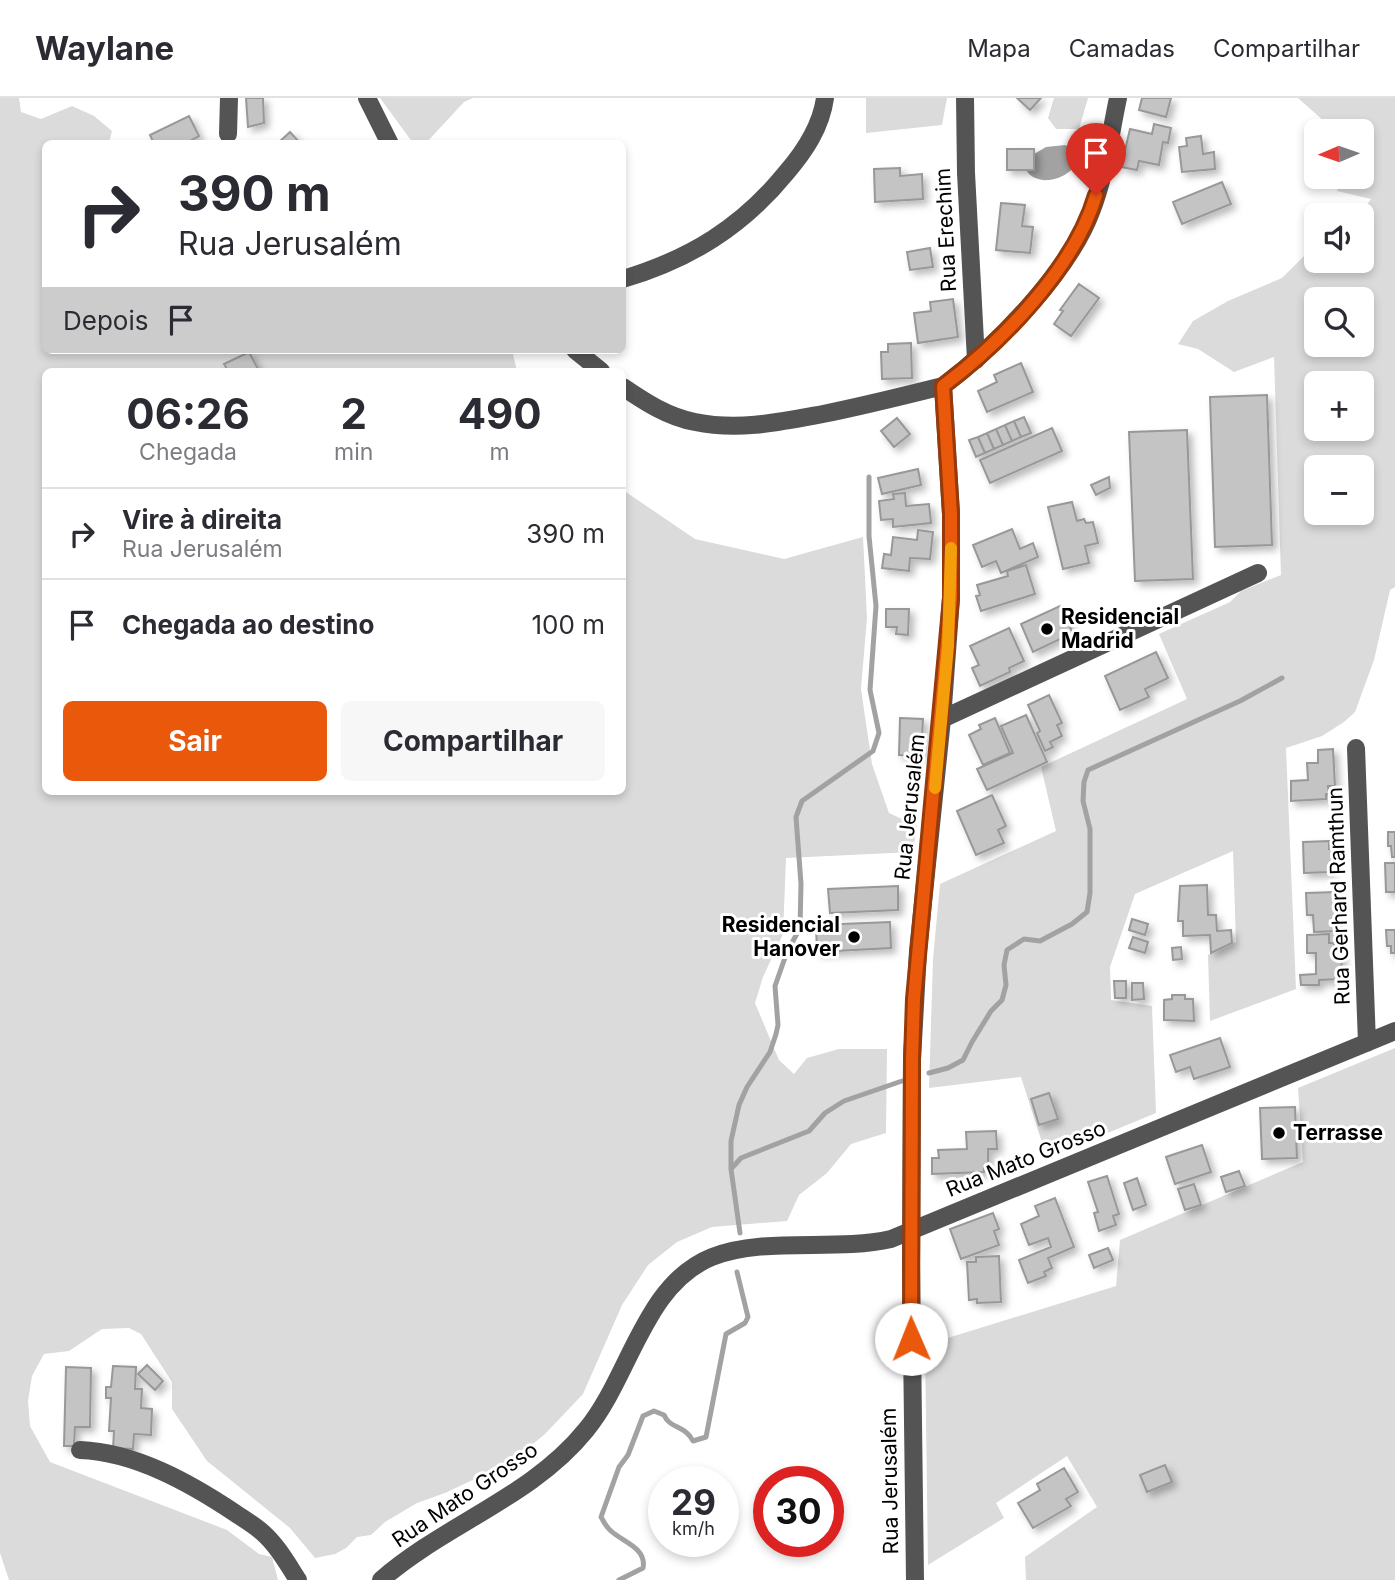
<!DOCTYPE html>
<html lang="pt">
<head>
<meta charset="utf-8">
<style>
  body { margin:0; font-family:Inter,sans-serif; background:#f7f7f7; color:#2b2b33; height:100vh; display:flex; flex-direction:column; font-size:26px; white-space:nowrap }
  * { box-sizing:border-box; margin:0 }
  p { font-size:23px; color:#7c7c81 }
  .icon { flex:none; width:38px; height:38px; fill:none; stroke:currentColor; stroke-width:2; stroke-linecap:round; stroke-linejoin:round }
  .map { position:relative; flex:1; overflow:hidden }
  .drawer { position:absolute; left:42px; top:270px; width:584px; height:427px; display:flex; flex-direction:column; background:#fff; border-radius:10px; box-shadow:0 4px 10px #0003 }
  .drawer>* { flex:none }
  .banner { position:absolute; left:42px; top:42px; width:584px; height:214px; border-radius:10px; box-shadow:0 4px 10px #0003; background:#fff; color:#2b2b33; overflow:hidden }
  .needle { width:46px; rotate:268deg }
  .fabs { position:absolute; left:1304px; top:21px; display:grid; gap:14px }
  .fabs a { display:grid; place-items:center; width:70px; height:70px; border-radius:10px; background:#fff; box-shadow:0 4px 10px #0003; font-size:35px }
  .speed { position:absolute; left:648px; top:1368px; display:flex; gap:14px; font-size:35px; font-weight:700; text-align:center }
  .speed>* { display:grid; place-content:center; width:91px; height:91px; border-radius:50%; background:#fff; box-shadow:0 4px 10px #0003; line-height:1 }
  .speed small { font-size:18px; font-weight:400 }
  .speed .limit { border:10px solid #d22; background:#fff; color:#111 }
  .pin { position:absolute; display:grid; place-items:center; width:60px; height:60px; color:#fff; margin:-72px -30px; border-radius:50% 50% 50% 0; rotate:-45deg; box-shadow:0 0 7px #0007 }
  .pin .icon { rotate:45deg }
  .me { position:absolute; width:77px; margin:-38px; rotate:359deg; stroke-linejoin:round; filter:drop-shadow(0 0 5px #0008) }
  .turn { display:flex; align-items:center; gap:24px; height:147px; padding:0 21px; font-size:32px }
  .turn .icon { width:91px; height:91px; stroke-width:2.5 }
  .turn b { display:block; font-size:49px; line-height:60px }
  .then { display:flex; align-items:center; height:66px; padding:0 21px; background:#0003; gap:14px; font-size:26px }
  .eta { display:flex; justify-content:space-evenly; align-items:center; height:119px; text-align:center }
  .eta b { font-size:42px; font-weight:700; line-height:49px }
  .primary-button { display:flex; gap:14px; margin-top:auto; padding:14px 21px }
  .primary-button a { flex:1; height:80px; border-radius:10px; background:#ea580c; color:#fff; font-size:28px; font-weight:700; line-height:80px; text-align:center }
  .primary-button a+a { background:#f7f7f7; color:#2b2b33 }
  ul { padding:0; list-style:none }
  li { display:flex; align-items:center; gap:21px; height:91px; padding:0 21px; border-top:2px solid #e1e1e2 }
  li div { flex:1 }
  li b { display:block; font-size:26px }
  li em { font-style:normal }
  header { display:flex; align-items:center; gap:42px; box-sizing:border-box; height:98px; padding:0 35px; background:#fff; border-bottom:2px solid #e1e1e2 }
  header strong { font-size:33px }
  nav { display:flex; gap:38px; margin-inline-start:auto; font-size:24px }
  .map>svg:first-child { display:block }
  .green { fill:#dbdbdb; fill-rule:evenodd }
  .water { fill:#a2a2a2 }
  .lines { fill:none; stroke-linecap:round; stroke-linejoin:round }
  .stream { stroke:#a2a2a2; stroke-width:5 }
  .building { fill:#c4c4c4; stroke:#989898; stroke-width:2; filter:url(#shadow) }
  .minor { stroke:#545454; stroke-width:18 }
  .route-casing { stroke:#983908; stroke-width:18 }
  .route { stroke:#ea580c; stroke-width:12 }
  .slow { stroke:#f59e0b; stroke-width:12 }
  .poi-dot { fill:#000; stroke:#fff; stroke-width:2.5 }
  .labels { text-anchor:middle; stroke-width:6; stroke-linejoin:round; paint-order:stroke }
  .street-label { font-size:21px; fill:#000; stroke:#fff }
  .poi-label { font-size:21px; font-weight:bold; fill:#000; stroke:#fff; text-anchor:start }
</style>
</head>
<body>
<header>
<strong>Waylane</strong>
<nav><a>Mapa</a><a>Camadas</a><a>Compartilhar</a></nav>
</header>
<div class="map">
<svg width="1395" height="1482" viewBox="0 0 1395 1482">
  <defs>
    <filter id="shadow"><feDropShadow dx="4.5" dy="4.5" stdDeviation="3.5" flood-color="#0004"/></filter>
  </defs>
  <rect width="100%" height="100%" fill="#fff"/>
  <path class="green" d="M0 0H19L21 14 41 21 72 8 94 18 112 33 109 45 46 46V252H512L517 273H46V693H623V392L695 441 784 461 863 439 867 520 861 591 872 666 889 715 917 728 913 754 786 760 783 836 763 879 755 905 779 962 794 976 807 960 839 951H887L886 1035 851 1046 827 1075 799 1097 787 1123 712 1129 677 1144 648 1167 622 1207 583 1296 545 1336 511 1364 445 1395 417 1405 385 1424 371 1437 357 1439 346 1450 335 1456 315 1460 290 1430 207 1363 172 1311V1284L141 1236 129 1230 102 1231 69 1253 44 1256 32 1278 28 1303 30 1328 50 1364 227 1432 259 1456 272 1459 278 1482H9L0 1455Z
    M380 0H473L464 4 425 46 413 45Z
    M866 0H947L942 27 866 35Z
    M1054 0H1088L1079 31H1056L1048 20Z
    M1298 0H1395V489L1390 492 1374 562 1355 614 1344 624 1322 638 1286 650 1296 891 1210 923 1208 857 1236 844 1233 753 1135 796 1110 869 1111 902 1152 908 1156 1015 1047 1060 1021 979 929 990 933 861 940 786 1056 733 1041 669 1187 601 1159 536 1230 504 1241 493 1281 477 1274 259 1234 274 1198 251 1178 246 1193 223 1228 203 1282 180 1316 146V163H1362V117H1359L1371 101 1337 93 1342 79H1362V33H1335ZM1316 201H1362V247H1316ZM1316 285H1362V331H1316ZM1316 369H1362V415H1316Z
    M1395 950V1482H1026L1025 1459 1097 1409 1067 1358 996 1405 1004 1420 928 1467 925 1247 1116 1188 1120 1142 1303 1064 1298 990Z"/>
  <path class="water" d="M1065 47C1102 63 1044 100 1026 72L1034 71V56L1046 49Z"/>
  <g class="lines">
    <path class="stream" d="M929 975 948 970 963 962 972 944 991 913 1002 902 1006 887 1004 867 1007 852 1024 841 1040 843 1072 826 1087 814 1090 795V731L1083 703 1084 684 1088 672 1240 603 1282 580
      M731 1071 741 1060 809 1033 825 1015 844 1003 902 983
      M740 1135 731 1071V1043L739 1007 747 989 770 954 776 936 778 927 775 888 787 854 800 830 801 786 796 719 802 703 873 653 879 635 870 592 876 508 869 438V379
      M619 1482 643 1470C647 1450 623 1444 611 1433 606 1429 604 1424 601 1419L619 1369 628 1357 643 1318 654 1313 664 1317C670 1331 685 1327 693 1343L706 1339 726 1236 745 1225 748 1219 737 1174"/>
  </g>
  <path class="building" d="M246 0H263L264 25 248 29Z
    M1017 0H1041L1030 12Z
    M1142 0H1171L1166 19 1139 12Z
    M189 18 199 38 190 43 192 46H154L150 37Z
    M1154 26 1171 30 1168 45 1163 44 1159 67 1139 63 1137 72 1121 69 1130 31 1152 36Z
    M290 34 301 46H277Z
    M1201 38 1203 56 1214 54 1215 71 1182 74 1179 49 1187 48 1186 40Z
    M1007 51H1034V72H1007Z
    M900 70V78L922 76 923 101 875 104 874 71Z
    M1222 84 1231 106 1182 126 1173 104Z
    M1001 105 1025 107 1022 128 1033 129 1030 155 996 152Z
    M930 150 933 169 910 172 907 154Z
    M1079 186 1099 200 1071 238 1054 226 1063 213 1060 212Z
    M953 201 958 239 918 245 914 215 931 213 930 204Z
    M911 245 912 280 882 281 881 254H888V246Z
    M249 254 259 273H228L224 266Z
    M1021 265 1033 294 987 314 978 293 997 284 994 277Z
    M1267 297 1272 447 1215 449 1210 299Z
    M1024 319 1031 335 1021 339 1014 323Z
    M897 320 910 336 894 349 881 333Z
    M1014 323 1021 339 1012 343 1005 327Z
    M1005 327 1012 343 1003 347 996 331Z
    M1052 330 1062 353 990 385 980 362Z
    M996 331 1003 347 994 351 987 335Z
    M1187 332 1193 481 1135 483 1129 334Z
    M987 335 994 351 985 355 978 339Z
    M978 339 985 355 976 359 969 342Z
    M918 371 921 387 882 396 878 380Z
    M1109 379 1110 390 1096 397 1091 387Z
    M905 395 906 408 929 406 931 425 893 429V421L881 422 879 403 894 401 893 396Z
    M1072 404 1077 423 1084 421 1086 425 1093 424 1098 445 1085 448 1089 465 1063 471 1048 409Z
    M1012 431 1020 451 1033 445 1038 459 1001 475 996 463 982 469 973 447Z
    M918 432 933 434 930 461 910 460 909 473 882 470 884 456 891 457 893 439 917 442Z
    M1026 467 1035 496 981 513 976 498 980 497 977 487 1008 478 1007 473Z
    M1060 508 1073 535 1033 554 1021 526Z
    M886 511H909L908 537 896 536 897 529H886Z
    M1009 530 1024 563 1009 570 1010 574 980 588 972 570 979 567 970 548Z
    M1156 554 1168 580 1145 591 1149 599 1120 612 1105 578Z
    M1049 597 1062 625 1057 627 1062 638 1050 644 1053 649 1045 653 1037 635 1040 633 1028 607Z
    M1026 617 1047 664 987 692 977 671 1013 655 1001 628Z
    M900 620 923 621 921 658 899 657Z
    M995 620 1010 655 983 667 969 637 981 631 979 627Z
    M1333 651 1335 688H1328L1329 696H1326V701L1291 703V683L1308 682 1307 665H1318V652Z
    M992 697 1006 728 998 732 1004 745 976 757 957 713Z
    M1388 734H1395V759H1392L1391 748H1388Z
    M1329 743V751H1334V768H1330V774L1304 775 1303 744Z
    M1385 765H1395V794H1386Z
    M1207 787 1208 817H1216L1217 833 1231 832 1232 845 1211 855 1210 837 1183 838V823H1178L1180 788Z
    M898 788V812L830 815 828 791Z
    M1336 794 1337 833 1314 834 1313 817H1307L1306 795Z
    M1132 821 1148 826 1145 837 1129 832Z
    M890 824 891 850 817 854 816 827Z
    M1386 832H1395V855H1391V848H1387Z
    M1329 836V845H1334V852H1341L1342 881 1319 882V887H1301L1300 877 1316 876V855H1307V837Z
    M1133 839 1148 844 1145 855 1129 850Z
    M1181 849 1182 861 1173 862 1172 850Z
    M1114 883H1126V900H1115Z
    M1132 885H1143L1144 901 1132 902Z
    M1172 897H1185V901H1193L1194 923 1164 922V902L1172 901Z
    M1220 940 1230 969 1194 981 1190 969 1176 974 1170 957Z
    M1049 995 1058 1021 1039 1027 1031 1001Z
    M1295 1009 1297 1060 1262 1061 1260 1010Z
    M996 1033 997 1051H988V1067H984V1074L932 1076V1060H939L938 1052 967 1051 966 1034Z
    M1202 1047 1211 1074 1175 1086 1166 1059Z
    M1239 1073 1245 1088 1226 1094 1221 1079Z
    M1107 1078 1119 1116 1113 1118 1116 1127 1099 1133 1094 1115 1098 1114 1088 1084Z
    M1137 1080 1146 1107 1133 1112 1124 1085Z
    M1194 1086 1201 1107 1185 1112 1178 1091Z
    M1055 1100 1074 1149 1048 1160 1052 1170 1044 1174 1046 1178 1028 1185 1019 1162 1051 1149 1048 1140 1029 1147 1021 1126 1039 1118 1035 1108Z
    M993 1115 999 1131 994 1133 999 1147 961 1161 950 1131Z
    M1108 1150 1113 1162 1094 1170 1089 1157Z
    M999 1158 1001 1204 977 1205V1201L969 1202 967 1164H976V1159Z
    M147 1267 163 1283 155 1292 138 1276Z
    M113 1268 136 1269 135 1291H142L141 1310 152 1311 151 1337 134 1336 133 1351 113 1350 114 1333H109L111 1300H106V1289H111Z
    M66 1269 91 1270 90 1329H75L74 1348H64Z
    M1165 1367 1172 1384 1147 1394 1140 1377Z
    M1064 1370 1078 1394 1066 1401 1071 1408 1033 1430 1018 1405 1040 1392 1037 1386Z"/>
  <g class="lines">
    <path class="minor" d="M367 0 390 46
      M965 0 966 75 976 262
      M228 36 229 0
      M623 181C690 161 742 129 786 75 805 53 821 29 825 0
      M575 252 601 273
      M623 289C645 304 668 319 695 324 739 333 780 324 823 316 863 308 903 298 943 288
      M942 621 1258 475
      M1356 650 1367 945
      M80 1352C135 1354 190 1385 235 1415 244 1421 254 1427 262 1434 277 1447 287 1465 298 1482
      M381 1482C445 1426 532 1399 586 1332 630 1279 644 1186 712 1159 765 1138 835 1154 891 1141L1395 933
      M915 1482 911 1166 912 961 918 853 942 621 951 500V416L943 288C995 249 1068 175 1091 114 1105 79 1110 38 1118 0"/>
  </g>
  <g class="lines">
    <defs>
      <path id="route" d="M911 1241 912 961 914 901 951 500V416L943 288C1002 244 1075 169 1096 97"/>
    </defs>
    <use href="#route" class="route-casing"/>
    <use href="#route" class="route"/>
    <path class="slow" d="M935 690 948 548 951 450"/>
  </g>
  <g class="poi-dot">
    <circle cx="1047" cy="531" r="7"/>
    <circle cx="854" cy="839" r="7"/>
    <circle cx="1279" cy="1035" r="7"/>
  </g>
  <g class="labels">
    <g class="street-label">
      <text transform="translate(946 132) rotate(-93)" y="7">Rua Erechim</text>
      <text transform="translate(910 709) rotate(-84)" y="7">Rua Jerusalém</text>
      <text transform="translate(1339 798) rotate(-92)" y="7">Rua Gerhard Ramthun</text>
      <text transform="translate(1026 1061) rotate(-22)" y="7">Rua Mato Grosso</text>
      <text transform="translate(890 1383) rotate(-91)" y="7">Rua Jerusalém</text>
      <text transform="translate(465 1397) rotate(-34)" y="7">Rua Mato Grosso</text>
    </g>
    <g class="poi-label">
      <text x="1061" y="526">Residencial<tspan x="1061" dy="24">Madrid</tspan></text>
      <text x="840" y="834" text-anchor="end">Residencial<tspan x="840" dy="24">Hanover</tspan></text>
      <text x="1293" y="1042">Terrasse</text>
    </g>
  </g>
</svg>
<div class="fabs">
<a><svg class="needle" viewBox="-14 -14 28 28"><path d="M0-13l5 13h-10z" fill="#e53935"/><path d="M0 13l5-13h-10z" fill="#7c7c81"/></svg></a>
<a><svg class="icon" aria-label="sound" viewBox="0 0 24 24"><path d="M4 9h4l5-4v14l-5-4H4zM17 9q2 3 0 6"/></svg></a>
<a><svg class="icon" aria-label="search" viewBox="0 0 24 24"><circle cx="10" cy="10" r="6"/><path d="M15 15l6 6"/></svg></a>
<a>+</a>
<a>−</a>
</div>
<div class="speed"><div>29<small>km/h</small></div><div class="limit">30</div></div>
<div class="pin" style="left:1096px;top:97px;background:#d93025"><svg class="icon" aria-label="arrive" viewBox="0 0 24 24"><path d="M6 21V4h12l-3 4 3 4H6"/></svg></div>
<svg class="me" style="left:911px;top:1241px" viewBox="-20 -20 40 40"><circle r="19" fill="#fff"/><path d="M0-13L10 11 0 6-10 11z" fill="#ea580c"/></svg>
<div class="banner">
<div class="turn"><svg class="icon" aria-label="right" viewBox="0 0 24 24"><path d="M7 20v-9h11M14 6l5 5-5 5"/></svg><div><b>390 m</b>Rua Jerusalém</div></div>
<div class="then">Depois<svg class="icon" aria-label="arrive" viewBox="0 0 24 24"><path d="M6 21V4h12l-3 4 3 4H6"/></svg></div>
</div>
<section class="drawer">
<div class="eta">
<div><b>06:26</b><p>Chegada</p></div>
<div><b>2</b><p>min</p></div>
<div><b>490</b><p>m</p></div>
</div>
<ul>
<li><svg class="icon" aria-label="right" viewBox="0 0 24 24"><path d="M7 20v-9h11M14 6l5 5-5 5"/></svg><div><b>Vire à direita</b><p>Rua Jerusalém</p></div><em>390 m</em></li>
<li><svg class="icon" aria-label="arrive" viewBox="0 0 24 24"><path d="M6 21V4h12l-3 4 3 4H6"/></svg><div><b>Chegada ao destino</b></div><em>100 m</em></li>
</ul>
<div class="primary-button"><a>Sair</a><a>Compartilhar</a></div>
</section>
</div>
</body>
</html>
